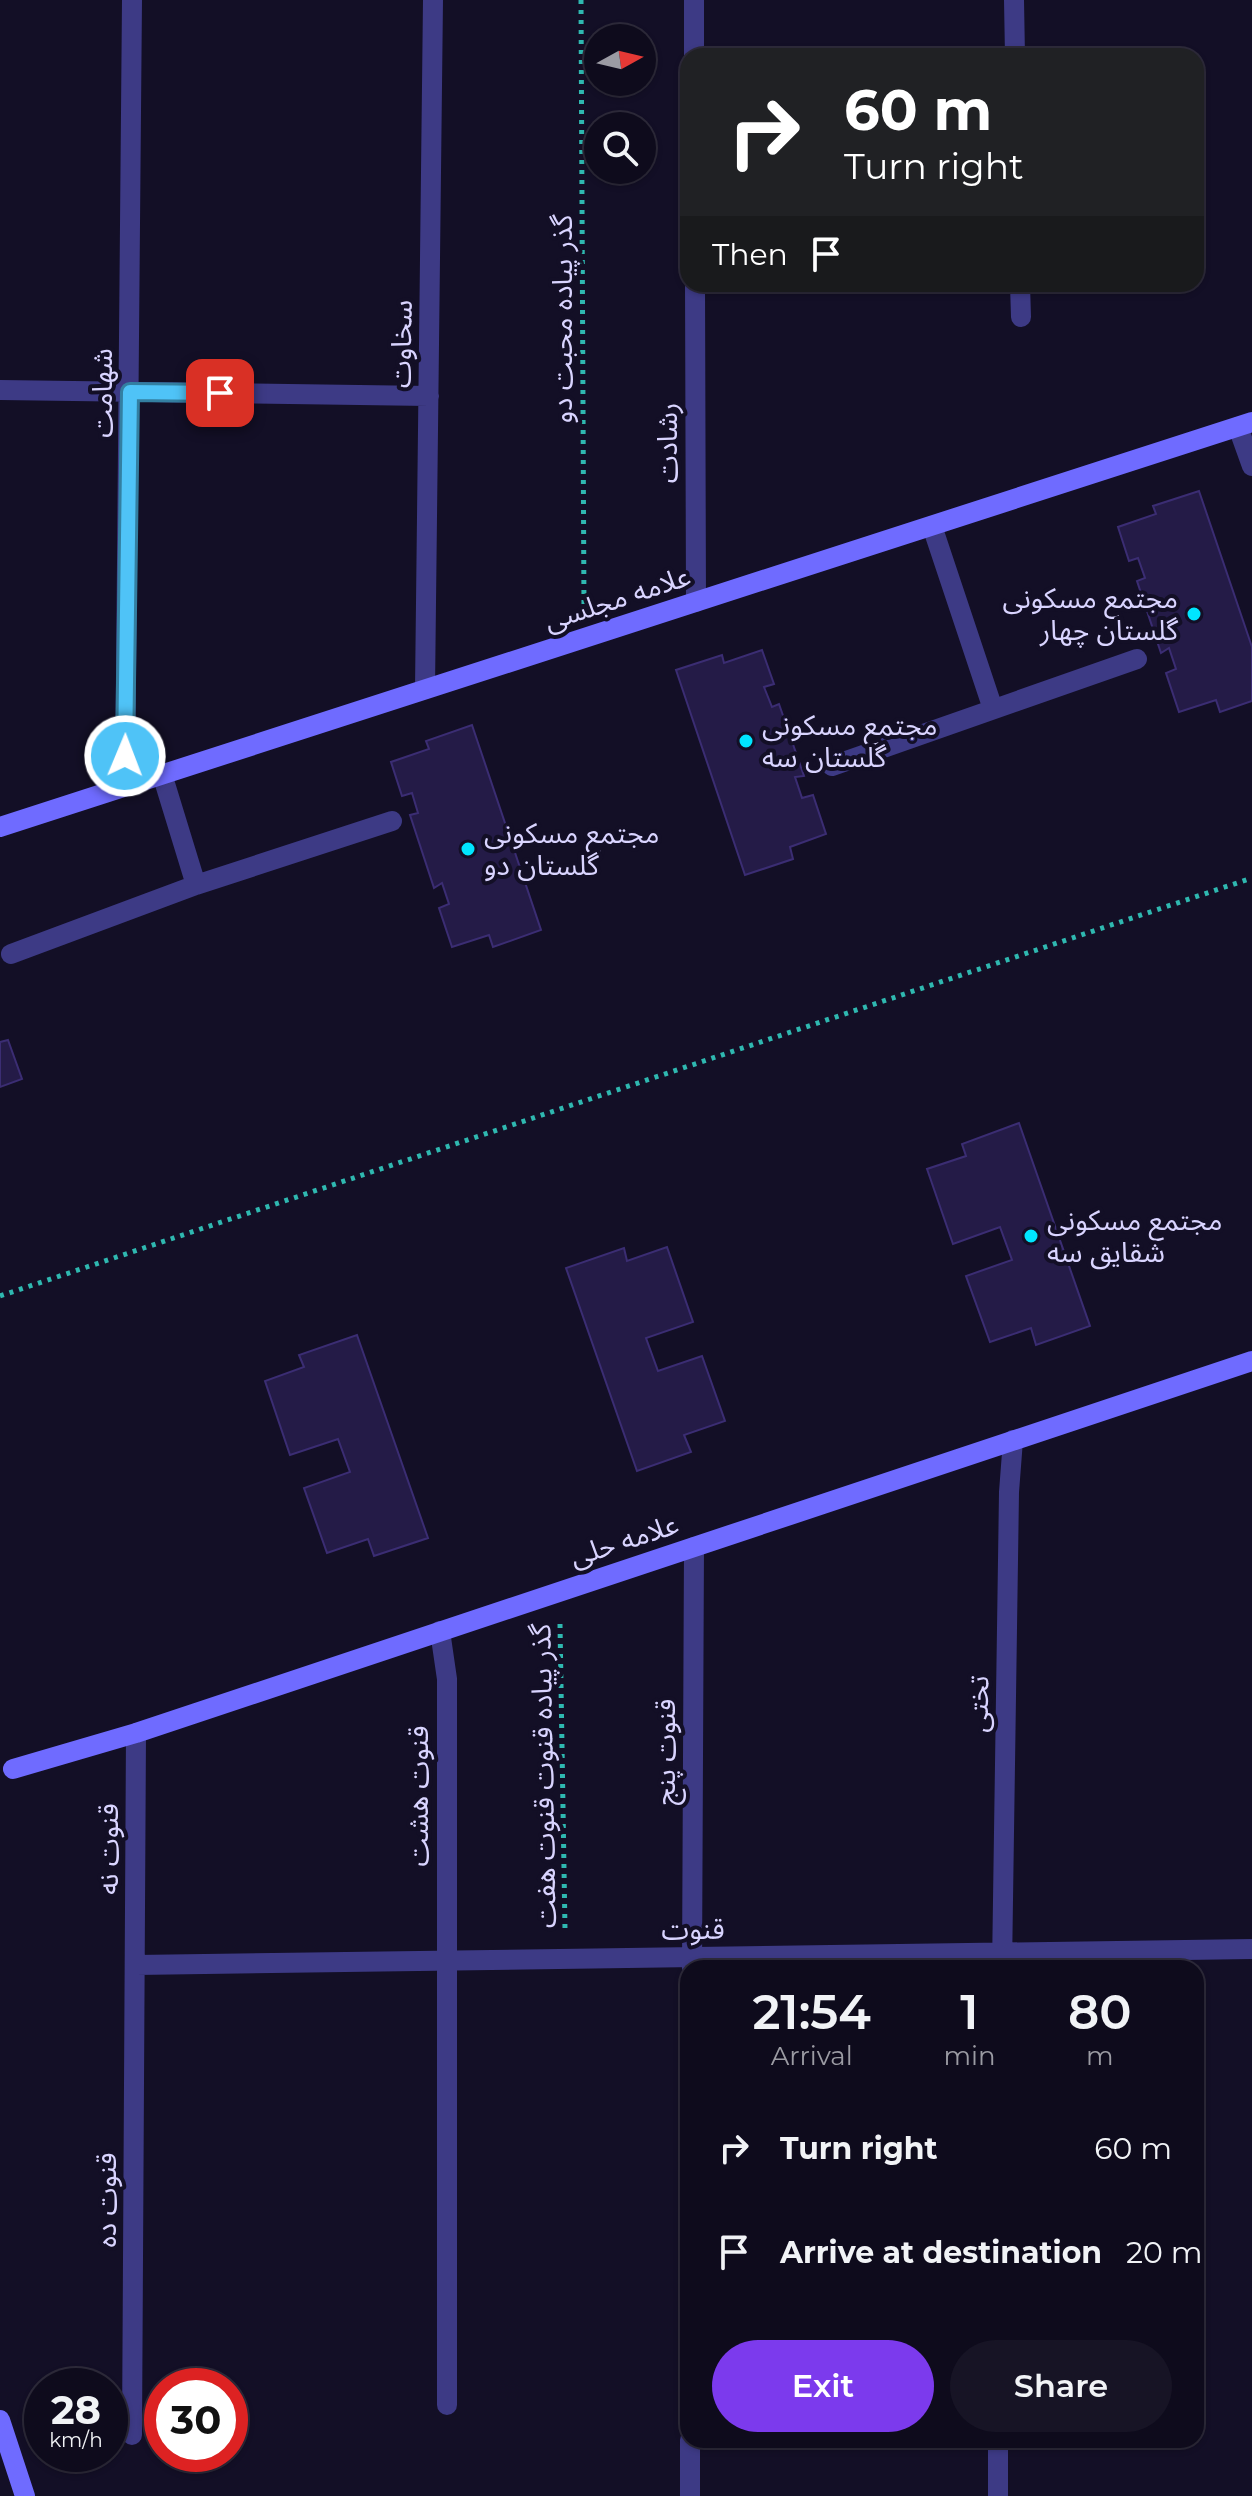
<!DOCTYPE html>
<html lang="en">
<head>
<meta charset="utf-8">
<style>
  body { margin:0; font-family:Montserrat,"Noto Sans Arabic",sans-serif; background:#171425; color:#f1f3f6; height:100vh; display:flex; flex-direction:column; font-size:30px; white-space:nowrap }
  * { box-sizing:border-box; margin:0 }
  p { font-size:26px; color:#9b9ba3 }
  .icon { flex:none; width:44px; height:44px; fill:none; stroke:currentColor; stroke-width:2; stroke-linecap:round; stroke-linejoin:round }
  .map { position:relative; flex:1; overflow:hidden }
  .sheet { position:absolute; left:680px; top:1960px; width:524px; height:488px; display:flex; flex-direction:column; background:#0e0b1c; border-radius:24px; box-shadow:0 2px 6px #0004,0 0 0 2px #2e2b3b }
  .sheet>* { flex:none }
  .guide { position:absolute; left:680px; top:48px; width:524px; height:244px; border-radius:24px; box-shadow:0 2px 6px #0004,0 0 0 2px #2e2b3b; background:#202124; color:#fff; overflow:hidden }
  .needle { width:52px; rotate:82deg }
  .fabs { position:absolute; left:584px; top:24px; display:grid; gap:16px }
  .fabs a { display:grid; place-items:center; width:72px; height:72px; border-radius:50%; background:#0e0b1c; box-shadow:0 2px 6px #0004,0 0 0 2px #2e2b3b; font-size:40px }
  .speed { position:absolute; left:24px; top:2368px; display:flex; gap:16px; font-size:40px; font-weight:700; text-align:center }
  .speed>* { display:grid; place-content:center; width:104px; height:104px; border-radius:50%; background:#0e0b1c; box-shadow:0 2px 6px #0004,0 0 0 2px #2e2b3b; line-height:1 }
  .speed small { font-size:20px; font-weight:400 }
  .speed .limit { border:12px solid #d22; background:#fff; color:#111 }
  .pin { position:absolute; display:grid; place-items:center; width:68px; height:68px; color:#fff; margin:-34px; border-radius:16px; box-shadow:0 4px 12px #0006 }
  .me { position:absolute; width:88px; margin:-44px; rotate:1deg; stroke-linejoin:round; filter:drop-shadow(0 0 6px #0008) }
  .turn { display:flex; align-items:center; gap:28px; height:168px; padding:0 32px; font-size:36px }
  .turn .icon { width:104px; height:104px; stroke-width:2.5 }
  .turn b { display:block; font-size:56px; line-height:68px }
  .then { display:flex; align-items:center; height:76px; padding:0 32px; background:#0003; gap:16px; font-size:30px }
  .eta { display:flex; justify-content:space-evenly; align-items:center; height:136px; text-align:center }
  .eta b { font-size:48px; font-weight:600; line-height:56px }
  .cta { display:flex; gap:16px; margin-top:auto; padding:16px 32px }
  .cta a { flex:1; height:92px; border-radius:48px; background:#7c3aed; color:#fff; font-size:32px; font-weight:600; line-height:92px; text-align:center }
  .cta a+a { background:#171425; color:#f1f3f6 }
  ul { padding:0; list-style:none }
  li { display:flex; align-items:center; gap:24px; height:104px; padding:0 32px }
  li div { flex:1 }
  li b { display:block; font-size:30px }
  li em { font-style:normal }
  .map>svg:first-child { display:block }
  .building { fill:#241b47; stroke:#3b2d73; stroke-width:2 }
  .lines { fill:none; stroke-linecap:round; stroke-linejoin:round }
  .path { stroke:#2fb8b0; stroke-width:5; stroke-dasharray:4 6; stroke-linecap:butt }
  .street { stroke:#3d3a85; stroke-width:20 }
  .secondary { stroke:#6f6bff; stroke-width:20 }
  .route-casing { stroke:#337fa1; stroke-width:20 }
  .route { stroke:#4fc3f7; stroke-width:14 }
  .poi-dot { fill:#00e5ff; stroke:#130f26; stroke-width:3 }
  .labels { text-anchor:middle; stroke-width:8; stroke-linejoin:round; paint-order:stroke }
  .street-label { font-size:28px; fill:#d9d4ff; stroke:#130f26 }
  .poi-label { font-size:28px; fill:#d9d4ff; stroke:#130f26; text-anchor:start }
</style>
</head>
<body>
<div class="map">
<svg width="1252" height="2496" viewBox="0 0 1252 2496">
  <rect width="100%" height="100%" fill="#130f26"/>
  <path class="building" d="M1199 491 1252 647V701L1220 712 1216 700 1179 712 1166 673 1176 669 1169 648 1161 653 1137 581 1145 578 1138 558 1129 561 1118 527 1156 514 1153 506Z
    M762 650 774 684 764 687 772 707 779 704 804 776 795 777 802 798 813 795 826 834 790 847 793 859 745 875 676 670 722 655 724 663Z
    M472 725 541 930 493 947 489 935 452 947 439 908 449 904 442 883 434 888 410 815 418 813 412 793 402 796 391 762 429 749 426 741Z
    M8 1040 22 1079 0 1087V1042Z
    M1019 1123 1090 1326 1036 1345 1031 1328 990 1342 966 1276 1012 1260 1000 1227 953 1244 927 1169 966 1156 962 1144Z
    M667 1247 693 1322 646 1338 658 1371 702 1356 725 1421 684 1435 691 1452 637 1471 566 1268 624 1248 627 1261Z
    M357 1335 428 1538 374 1556 368 1539 327 1553 304 1488 350 1472 338 1439 290 1455 265 1381 304 1367 299 1355Z"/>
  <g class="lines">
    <path class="path" d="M581 0 584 609
      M0 1296 1252 878
      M560 1624 565 1930"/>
    <path class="street" d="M694 0V56
      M1014 0 1015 56
      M695 284 696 602
      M1020 284 1021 317
      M0 390 429 396
      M1238 427 1252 466
      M932 526 993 709
      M425 689 433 0
      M832 766 1137 659
      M162 774 196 885
      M125 786 132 0
      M11 954 196 885 392 821
      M440 1631 447 1679V2405
      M136 1965 1252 1949
      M692 1968 694 1547
      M1002 1968 1009 1492 1013 1440
      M132 2435 136 1733
      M690 2496V2440
      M998 2496V2440"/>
    <path class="secondary" d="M0 827 1252 422
      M13 1769 136 1733 1252 1361
      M0 2420 25 2496"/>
  </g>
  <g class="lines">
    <defs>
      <path id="route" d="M125 756 130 392 220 393"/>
    </defs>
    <use href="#route" class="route-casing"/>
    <use href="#route" class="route"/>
  </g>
  <g class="poi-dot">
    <circle cx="1194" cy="614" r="8"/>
    <circle cx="746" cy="741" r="8"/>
    <circle cx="468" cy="849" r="8"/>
    <circle cx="1031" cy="1236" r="8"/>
  </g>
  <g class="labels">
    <g class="street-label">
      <text transform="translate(562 319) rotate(-90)" y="10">گذر پیاده محبت دو</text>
      <text transform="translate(401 344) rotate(-89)" y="10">سخاوت</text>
      <text transform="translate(102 393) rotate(-90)" y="10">شهامت</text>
      <text transform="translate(667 443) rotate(-90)" y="10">رشادت</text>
      <text transform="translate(617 598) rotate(-18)" y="10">علامه مجلسی</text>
      <text transform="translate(624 1540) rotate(-18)" y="10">علامه حلی</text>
      <text transform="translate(978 1704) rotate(-89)" y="10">تختی</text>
      <text transform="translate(665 1752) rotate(-90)" y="10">قنوت پنج</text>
      <text transform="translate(543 1776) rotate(-91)" y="10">گذر پیاده قنوت قنوت هفت</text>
      <text transform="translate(418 1796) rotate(-90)" y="10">قنوت هشت</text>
      <text transform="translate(108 1849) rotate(-90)" y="10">قنوت نه</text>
      <text transform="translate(693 1929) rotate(-1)" y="10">قنوت</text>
      <text transform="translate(106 2200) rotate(-90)" y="10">قنوت ده</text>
    </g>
    <g class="poi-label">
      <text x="1178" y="608" text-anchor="end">مجتمع مسکونی<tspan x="1178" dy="32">گلستان چهار</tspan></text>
      <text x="762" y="735">مجتمع مسکونی<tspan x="762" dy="32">گلستان سه</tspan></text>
      <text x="484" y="843">مجتمع مسکونی<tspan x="484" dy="32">گلستان دو</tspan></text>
      <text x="1047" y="1230">مجتمع مسکونی<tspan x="1047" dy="32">شقایق سه</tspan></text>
    </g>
  </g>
</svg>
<div class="fabs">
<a><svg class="needle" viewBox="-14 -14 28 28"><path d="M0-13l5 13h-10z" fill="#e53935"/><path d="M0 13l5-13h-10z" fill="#9b9ba3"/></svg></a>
<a><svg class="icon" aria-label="search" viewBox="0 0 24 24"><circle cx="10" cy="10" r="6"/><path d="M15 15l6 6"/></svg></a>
</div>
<div class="speed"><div>28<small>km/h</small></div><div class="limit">30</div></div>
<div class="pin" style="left:220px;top:393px;background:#d93025"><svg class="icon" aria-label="arrive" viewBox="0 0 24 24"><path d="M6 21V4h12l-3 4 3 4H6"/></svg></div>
<svg class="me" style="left:125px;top:756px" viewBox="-20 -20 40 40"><circle r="17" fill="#4fc3f7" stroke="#fff" stroke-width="3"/><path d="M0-11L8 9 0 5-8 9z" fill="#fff"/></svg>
<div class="guide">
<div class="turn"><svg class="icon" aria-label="right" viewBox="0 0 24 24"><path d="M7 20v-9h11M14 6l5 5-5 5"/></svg><div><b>60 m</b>Turn right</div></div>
<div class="then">Then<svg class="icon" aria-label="arrive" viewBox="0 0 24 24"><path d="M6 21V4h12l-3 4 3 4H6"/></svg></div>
</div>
<section class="sheet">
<div class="eta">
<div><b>21:54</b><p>Arrival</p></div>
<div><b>1</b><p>min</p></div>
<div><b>80</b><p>m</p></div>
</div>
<ul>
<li><svg class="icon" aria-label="right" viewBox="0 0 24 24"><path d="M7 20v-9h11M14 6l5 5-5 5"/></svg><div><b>Turn right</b></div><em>60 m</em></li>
<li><svg class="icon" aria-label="arrive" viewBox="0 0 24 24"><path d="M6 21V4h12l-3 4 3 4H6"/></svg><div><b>Arrive at destination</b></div><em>20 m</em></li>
</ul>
<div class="cta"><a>Exit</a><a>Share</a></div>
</section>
</div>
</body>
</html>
